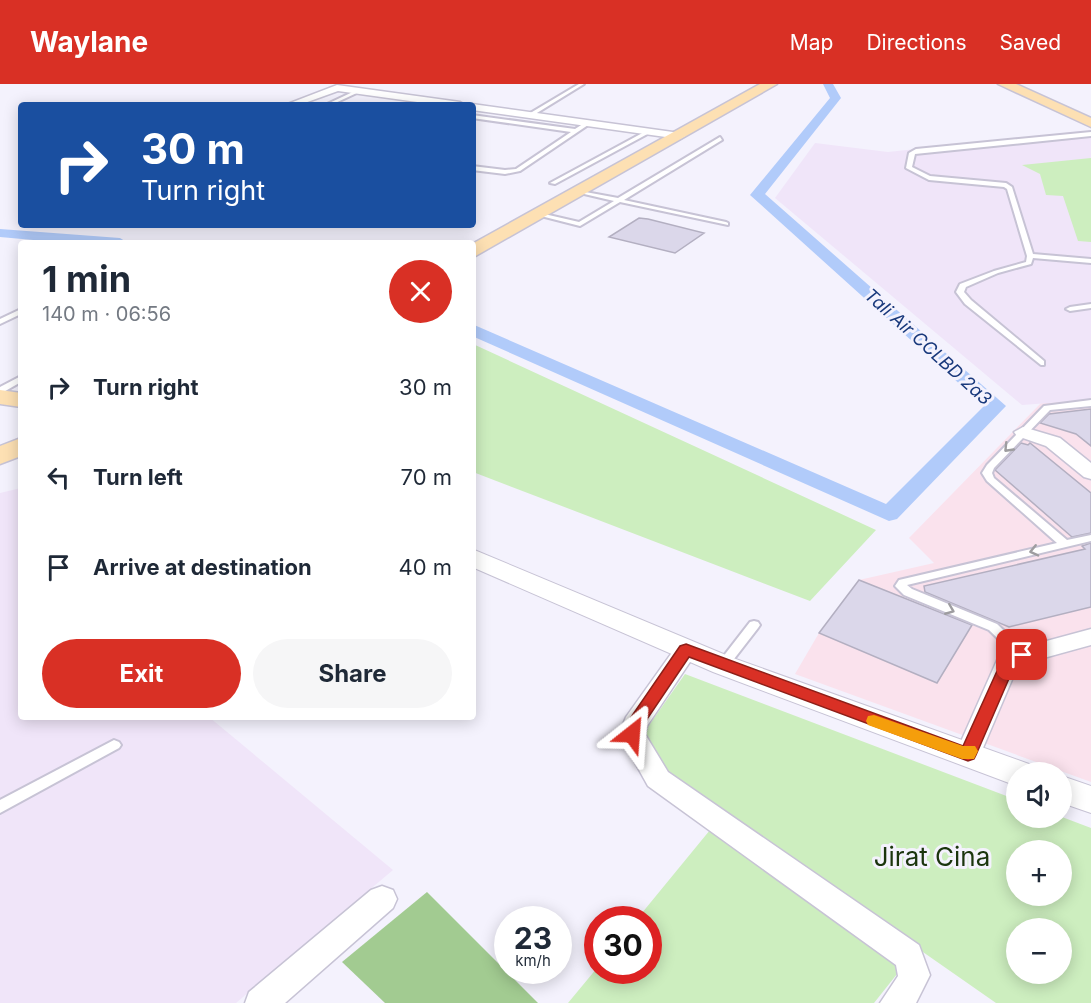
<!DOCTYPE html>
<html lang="en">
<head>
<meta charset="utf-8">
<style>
  body { margin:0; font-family:Inter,sans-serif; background:#f6f6f7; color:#1f2937; height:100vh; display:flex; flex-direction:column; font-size:22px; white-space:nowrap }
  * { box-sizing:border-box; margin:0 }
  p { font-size:20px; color:#747a83 }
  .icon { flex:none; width:33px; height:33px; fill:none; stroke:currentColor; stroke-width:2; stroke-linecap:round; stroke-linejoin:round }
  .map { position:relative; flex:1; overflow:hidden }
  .drawer { position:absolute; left:18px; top:156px; width:458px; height:480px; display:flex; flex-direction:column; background:#fff; border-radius:6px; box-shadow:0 3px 15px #0003 }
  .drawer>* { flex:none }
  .banner { position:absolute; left:18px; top:18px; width:458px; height:126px; border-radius:6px; box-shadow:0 3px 15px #0003; background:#1a4fa0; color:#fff; overflow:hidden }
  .buttons { position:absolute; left:1006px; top:678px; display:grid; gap:12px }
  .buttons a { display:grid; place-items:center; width:66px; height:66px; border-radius:50%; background:#fff; box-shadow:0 3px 15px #0003; font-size:30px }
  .speed { position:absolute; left:494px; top:822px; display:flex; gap:12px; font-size:30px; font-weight:700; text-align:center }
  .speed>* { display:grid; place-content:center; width:78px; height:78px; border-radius:50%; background:#fff; box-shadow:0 3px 15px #0003; line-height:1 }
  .speed small { font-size:15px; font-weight:400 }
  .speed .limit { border:9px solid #d22; background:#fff; color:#111 }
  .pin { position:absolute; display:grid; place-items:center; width:51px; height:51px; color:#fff; margin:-26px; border-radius:12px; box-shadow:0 3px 9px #0006 }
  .me { position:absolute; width:66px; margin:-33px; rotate:28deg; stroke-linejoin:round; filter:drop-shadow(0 0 4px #0008) }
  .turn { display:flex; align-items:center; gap:21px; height:126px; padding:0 24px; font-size:27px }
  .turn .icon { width:78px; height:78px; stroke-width:2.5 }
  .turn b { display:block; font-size:42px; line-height:51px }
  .round { display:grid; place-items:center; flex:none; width:63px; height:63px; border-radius:32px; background:#f6f6f7 }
  .headline { display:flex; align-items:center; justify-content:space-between; height:102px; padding:0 24px }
  h1 { font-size:36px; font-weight:700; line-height:45px }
  .button { display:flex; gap:12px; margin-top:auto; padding:12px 24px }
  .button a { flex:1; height:69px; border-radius:36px; background:#d93025; color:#fff; font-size:24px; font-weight:700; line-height:69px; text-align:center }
  .button a+a { background:#f6f6f7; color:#1f2937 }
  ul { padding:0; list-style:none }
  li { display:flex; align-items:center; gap:18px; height:90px; padding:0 24px }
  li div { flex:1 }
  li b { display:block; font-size:22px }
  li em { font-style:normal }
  header { display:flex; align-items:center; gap:36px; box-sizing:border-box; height:84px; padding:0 30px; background:#d93025; color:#fff }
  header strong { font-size:28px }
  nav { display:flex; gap:33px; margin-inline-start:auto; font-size:21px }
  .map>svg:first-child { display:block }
  .commercial { fill:#fae2ed }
  .education { fill:#f0e5f9 }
  .green { fill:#cdeebf; fill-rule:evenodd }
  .forest { fill:#a2cb91 }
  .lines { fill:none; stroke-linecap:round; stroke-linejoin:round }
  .canal { fill:#b1cbfa; fill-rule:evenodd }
  .building { fill:#dbd7ea; stroke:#b3afc1; stroke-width:1.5 }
  .service-casing { stroke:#c7c3d5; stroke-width:4 }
  .minor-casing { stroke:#c7c3d5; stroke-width:3 }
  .tertiary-casing { stroke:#c7c3d5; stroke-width:2 }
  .secondary-casing { stroke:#c7c3d5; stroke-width:3 }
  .service { fill:#fff; fill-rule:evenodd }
  .minor { fill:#fff; fill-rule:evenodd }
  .tertiary { fill:#fff; fill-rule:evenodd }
  .secondary { fill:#fde0b3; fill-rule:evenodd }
  .oneway { stroke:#9e9da0 }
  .route { fill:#d93025; stroke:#8d1f18; stroke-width:1.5 }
  .slow { fill:#f59e0b }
  .labels { text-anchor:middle; stroke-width:6; stroke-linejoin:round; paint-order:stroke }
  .far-water-label { font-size:18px; font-style:italic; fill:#19397c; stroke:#f4f2fd }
  .near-park-label { font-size:26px; fill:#1b350d; stroke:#f4f2fd }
</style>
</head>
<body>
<header>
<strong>Waylane</strong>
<nav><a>Map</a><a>Directions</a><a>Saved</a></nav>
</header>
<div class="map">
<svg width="1091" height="919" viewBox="0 0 1091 919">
  <rect width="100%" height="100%" fill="#f4f2fd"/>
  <path class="commercial" d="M1091 316V698L795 590 819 549 859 496 934 479 909 454 1041 319Z"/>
  <path class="education" d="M1083 47 1091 51V316L1022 321 775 114 815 59 888 68Z
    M21 404V633H209L393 786 236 919H0V409Z"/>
  <path class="green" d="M1091 74V158L1078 157 1063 112 1046 111 1040 90 1022 81Z
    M473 260 876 446 810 517 473 388Z
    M685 590 1017 716V734L1062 733 1091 744V919H996L662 686 642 651ZM1017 766H1062V812H1017ZM1017 844H1062V890H1017Z
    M710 746 901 885 874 919H568L597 884V886H648V836L637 835Z"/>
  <path class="forest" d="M427 808 538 919H385L342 878Z"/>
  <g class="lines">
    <path class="canal" d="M823 0H833L841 14 765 110 1006 322 897 435 889 437 472 252V240L886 420 984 322 750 111 830 14Z
      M0 145 120 154 128 159H66L0 153Z"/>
  </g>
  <path class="building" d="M639 134 648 135 704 149 675 169 609 153Z
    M1091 325V362L1076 350 1040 339 1049 330Z
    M1021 359 1028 361 1030 359 1091 409V449L1072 453 995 386Z
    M1091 459V523L1009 543 925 508 924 502 1085 465 1082 462Z
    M859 496 972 541 937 599 819 549Z"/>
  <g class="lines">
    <defs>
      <path id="service" d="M579 0H584L532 32 527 31Z
        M357 6 361 7 331 21H325Z
        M472 31 575 45 586 38 591 39 520 87 505 90 472 86V82L505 86 516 85 571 48 472 34Z
        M648 46 653 47 555 100 550 99Z
        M1091 48V52L915 70 912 83 930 92 1006 99 1012 103 1033 170 1091 175V179L1033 174 1031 180 998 189 966 203 964 208 971 216 1044 277V281H1041L965 220 956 208 960 200 994 187 1026 178 1027 172 1007 105 1004 103 929 96 906 84 909 69 916 65Z
        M720 53 722 56 624 116 726 138 728 139V141L620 118 580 142 537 131 540 129 579 138 614 117 580 109V107L618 114Z
        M1091 220V224L1070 227 1066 225 1070 223Z
        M21 225V230L0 240V235Z
        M21 292V298L0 310V303Z
        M1091 316V322L1050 326 994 384 992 389 994 394 1067 456 1091 451V457L907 501 912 505 997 540 1026 568 1028 571 1026 574H1018L989 546 904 511 895 502 899 496 1057 459 987 397 982 389 987 381 1044 322Z
        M754 537 758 538 760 541 758 544 727 584H719L717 581 719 578 750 538Z
        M114 656 119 658 121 661 119 664 0 729V716Z"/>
      <path id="minor" d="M337 1 460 18 465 21H439L338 7 299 21H285Z
        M472 20 680 49 685 52 680 55 472 26V21H468Z
        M1023 343 1060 354 1091 379V395L1084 393 1046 362 1017 352 1014 348Z
        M1091 545V561L1022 580 1017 584 977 678 968 681 959 678 955 671 998 574 1006 568Z
        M686 558 694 560 698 566 647 642 645 650 668 688 919 861 930 891 916 919H880L898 892 896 881 648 702 619 650 626 633 678 560Z
        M382 802 393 806 397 815 393 824 285 919H245L249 908 371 806Z"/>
      <path id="tertiary" d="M472 465 733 574 1029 680 1033 688H1017V702L713 588 472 483Z
        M1062 692 1091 702V729L1062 719Z"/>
      <path id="secondary" d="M760 0H777L472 174V160Z
        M998 0H1016L1091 34V43Z
        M0 306 21 309V323L0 320Z
        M21 354V372L0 380V362Z"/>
    </defs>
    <use href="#service" class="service-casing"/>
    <use href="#minor" class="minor-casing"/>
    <use href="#tertiary" class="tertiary-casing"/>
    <use href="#secondary" class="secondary-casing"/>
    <use href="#service" class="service"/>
    <use href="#minor" class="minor"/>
    <use href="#tertiary" class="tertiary"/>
    <use href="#secondary" class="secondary"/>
  </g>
  <defs><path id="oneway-chevron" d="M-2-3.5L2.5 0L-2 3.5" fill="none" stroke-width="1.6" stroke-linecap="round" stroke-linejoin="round" transform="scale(1.5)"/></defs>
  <g class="oneway">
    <use href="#oneway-chevron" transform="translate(1008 364) rotate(134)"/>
    <use href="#oneway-chevron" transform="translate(1034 467) rotate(167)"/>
    <use href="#oneway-chevron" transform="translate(950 526) rotate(22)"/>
  </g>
  <path class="route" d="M686 560 963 662 1002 576 1022 565 1030 571 1014 583 976 671 974 675 968 677 689 573 643 641 638 654H626L624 650 629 636 680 562Z"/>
  <path class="slow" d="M874 631 963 662H975L978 667 974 675H962L868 641 866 637 868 632Z"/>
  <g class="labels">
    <g class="far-water-label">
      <text transform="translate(928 263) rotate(42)" y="6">Tali Air CCLBD 2a3</text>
    </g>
    <g class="near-park-label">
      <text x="932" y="782">Jirat Cina</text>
    </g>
  </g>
</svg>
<div class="buttons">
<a><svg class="icon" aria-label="sound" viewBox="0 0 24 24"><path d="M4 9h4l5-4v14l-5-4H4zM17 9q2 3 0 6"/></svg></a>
<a>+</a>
<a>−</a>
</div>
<div class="speed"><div>23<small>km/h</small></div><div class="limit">30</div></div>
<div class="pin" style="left:1022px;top:571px;background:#d93025"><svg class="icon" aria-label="arrive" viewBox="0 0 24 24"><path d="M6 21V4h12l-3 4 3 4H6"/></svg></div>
<svg class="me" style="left:632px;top:650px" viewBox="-20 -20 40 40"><path d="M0-17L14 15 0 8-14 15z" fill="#d93025" stroke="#fff" stroke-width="4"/></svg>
<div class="banner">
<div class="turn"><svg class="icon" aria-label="right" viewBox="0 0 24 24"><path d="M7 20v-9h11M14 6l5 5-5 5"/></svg><div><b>30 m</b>Turn right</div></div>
</div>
<section class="drawer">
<div class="headline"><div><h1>1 min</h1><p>140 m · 06:56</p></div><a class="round" style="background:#d93025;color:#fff"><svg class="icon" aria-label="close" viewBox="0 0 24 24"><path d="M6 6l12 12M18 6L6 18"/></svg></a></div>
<ul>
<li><svg class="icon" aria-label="right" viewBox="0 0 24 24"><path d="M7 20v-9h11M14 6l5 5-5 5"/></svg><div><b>Turn right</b></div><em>30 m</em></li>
<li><svg class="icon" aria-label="left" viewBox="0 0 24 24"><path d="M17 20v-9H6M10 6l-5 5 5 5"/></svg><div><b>Turn left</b></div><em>70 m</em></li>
<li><svg class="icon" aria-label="arrive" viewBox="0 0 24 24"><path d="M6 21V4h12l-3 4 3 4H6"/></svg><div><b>Arrive at destination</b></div><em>40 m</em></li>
</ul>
<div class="button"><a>Exit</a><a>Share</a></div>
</section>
</div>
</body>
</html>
